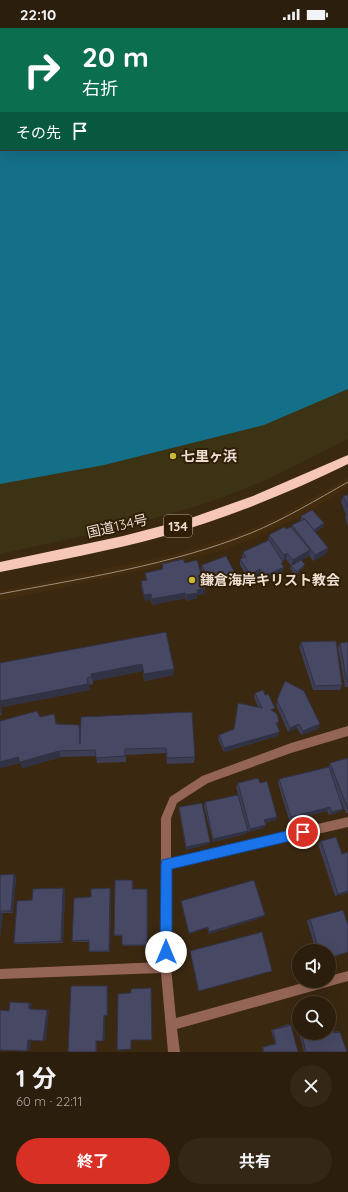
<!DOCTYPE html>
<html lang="ja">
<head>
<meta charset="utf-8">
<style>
  body { margin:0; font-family:Quicksand,"Noto Sans JP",sans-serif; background:#342716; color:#f1f3f6; height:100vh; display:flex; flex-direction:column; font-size:15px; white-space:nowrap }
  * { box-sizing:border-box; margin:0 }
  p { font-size:13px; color:#a6a29d }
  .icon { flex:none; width:22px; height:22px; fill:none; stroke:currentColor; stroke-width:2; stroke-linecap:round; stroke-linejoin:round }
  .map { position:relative; height:1024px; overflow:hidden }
  .panel { display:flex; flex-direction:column; background:#2c1e0d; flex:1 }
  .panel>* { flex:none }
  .banner { position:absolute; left:0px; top:0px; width:348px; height:122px; box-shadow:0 4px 16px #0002,0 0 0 1px #483c2e; background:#0b6e4f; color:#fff; overflow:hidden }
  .tools { position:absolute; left:292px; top:916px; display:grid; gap:8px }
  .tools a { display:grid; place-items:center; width:44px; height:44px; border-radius:50%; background:#2c1e0d; box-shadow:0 4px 16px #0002,0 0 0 1px #483c2e; font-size:20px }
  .pin { position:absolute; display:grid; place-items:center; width:34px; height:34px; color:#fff; margin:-17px; border:2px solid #fff; border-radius:50%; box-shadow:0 1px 4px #0007 }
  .me { position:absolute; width:44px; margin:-22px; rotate:0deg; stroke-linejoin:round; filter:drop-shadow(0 0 3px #0008) }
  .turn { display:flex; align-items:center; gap:14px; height:84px; padding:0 16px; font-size:18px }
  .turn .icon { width:52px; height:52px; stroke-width:2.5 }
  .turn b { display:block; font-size:28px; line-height:34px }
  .then { display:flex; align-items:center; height:38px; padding:0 16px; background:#0003; gap:8px; font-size:15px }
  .round { display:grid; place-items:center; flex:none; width:42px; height:42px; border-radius:21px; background:#342716 }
  .head { display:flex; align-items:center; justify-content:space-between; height:68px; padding:0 16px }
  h1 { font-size:24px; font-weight:700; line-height:30px }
  .action { display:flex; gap:8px; margin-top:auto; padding:8px 16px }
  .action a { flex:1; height:46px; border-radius:24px; background:#d93025; color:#fff; font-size:16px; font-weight:700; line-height:46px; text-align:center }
  .action a+a { background:#342716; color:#f1f3f6 }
  .status { display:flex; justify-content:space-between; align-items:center; height:28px; padding:0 20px; background:#2c1e0d; direction:ltr }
  .status svg { height:11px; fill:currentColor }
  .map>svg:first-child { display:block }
  .built { fill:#432b0e }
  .sand { fill:#3b3313 }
  .water { fill:#147088; fill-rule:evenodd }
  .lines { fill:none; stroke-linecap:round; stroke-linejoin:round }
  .street { fill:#946555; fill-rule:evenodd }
  .highway { fill:#f6c7b7; fill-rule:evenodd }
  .tram { stroke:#9e8e7d; stroke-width:1 }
  .wall { fill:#3d3e55 }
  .shaded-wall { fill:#323245 }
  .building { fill:#474863; stroke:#323245 }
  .route { fill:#1a73e8; stroke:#114b97 }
  .poi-dot { fill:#c9ba3a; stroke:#301e07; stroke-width:1.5 }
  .labels { text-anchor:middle; stroke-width:4; stroke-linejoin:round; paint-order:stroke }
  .shield { fill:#301e07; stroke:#b4a595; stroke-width:1 }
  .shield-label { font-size:13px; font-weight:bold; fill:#ecdfd2 }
  .poi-label { font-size:14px; font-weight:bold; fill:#ecdfd2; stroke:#301e07; text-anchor:start }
  .street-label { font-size:14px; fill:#ecdfd2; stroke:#301e07 }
</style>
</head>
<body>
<div class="status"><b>22:10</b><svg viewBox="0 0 49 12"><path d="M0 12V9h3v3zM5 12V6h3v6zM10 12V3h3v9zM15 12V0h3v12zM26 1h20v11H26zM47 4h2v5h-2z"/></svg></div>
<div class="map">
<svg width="348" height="1024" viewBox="0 0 348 1024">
  <rect width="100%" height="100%" fill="#3b2811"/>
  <path class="built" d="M348 449V460L297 490 253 511 222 522 180 534 0 573V563L174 526 218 513 249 502 292 481Z"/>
  <path class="sand" d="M348 339V411C320 425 292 440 263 453 181 489 88 507 0 526V435Z"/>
  <path class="water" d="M0 0H348V361L264 397 104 437 0 456ZM1 1H347V121H1Z"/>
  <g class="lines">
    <path class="street" d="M348 698V708L291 725 208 755 177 775 171 790V830L348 789V799L171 840V939L176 990 310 953H329V948L348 943V953L177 1001 180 1024H168L161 945 0 951V941L161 934V790L170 769 202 748 291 715Z"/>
    <path class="highway" d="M348 427V436C289 465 227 490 164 508 110 523 55 533 0 544V534L123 508 188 491 253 468Z"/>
    <path class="tram" d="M0 566C84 550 171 537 251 505 285 491 316 472 348 454"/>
  </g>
  <path class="wall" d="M348 467V499L345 490 346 487 341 474 343 468Z
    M301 488 324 495 323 499 315 504 328 520 326 526 313 533 309 527V528L302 532 304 539 296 547 290 541 291 538 286 531 283 533V534L282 537 284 539 282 545 263 554 259 547 249 552 240 537V531L242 530 243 524 268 513 269 507 286 501 292 499V497L301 492Z
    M185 535 205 566 197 567V570L186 573 185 570 152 577 151 571 145 573 141 559V553L146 552 145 545 162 542V536Z
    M202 537 235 545V548L210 557 201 540Z
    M166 604 174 641V647L144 653 143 643 93 653V656L89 657 90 662 3 679 1 676 2 687H0V635Z
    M301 614 342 657 340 662H313L299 619Z
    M348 614V659H345L338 620 340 615Z
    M285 653 318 701 301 707 297 700 288 704 276 677Z
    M255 665 274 684 278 698H277L278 708 224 724 218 711 219 707 234 701 258 679 254 669Z
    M54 686 57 696 79 697 81 703V689L195 729 194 735 167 736 166 725 126 727V734L97 735 96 728 61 729 23 740 20 735 0 740V693L40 689Z
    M348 730V785H346L337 764 343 781 340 784 329 787 327 783 289 792 278 755 279 751 328 740 330 735Z
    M238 755H260L277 789 276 792 265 795 264 800 248 804 236 759Z
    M205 774 246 806 213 814 204 778Z
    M179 779 210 814 209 816 186 822 179 782Z
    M321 813 342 826 348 865 335 868 318 816Z
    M14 846 16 849 13 885H3L0 910V847Z
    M132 852 133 854V861H147L148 918H123L122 917V908H115L114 907Z
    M63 860 65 862 63 915 16 916 14 915 32 872Z
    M110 860 111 863 110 924H90L89 923V914H74L72 913 91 869Z
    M181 873 265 887 263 889 209 906 207 900 189 906 181 875Z
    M310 891 329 923H316L307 893Z
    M190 923 272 943 198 963Z
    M288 996 291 997 298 1024H263L262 1019 275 1015 271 1002Z
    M299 998V1005H329L337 1003 340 1004 347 1024H304L297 999Z"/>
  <path class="shaded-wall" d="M324 495 323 499 313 505 314 502Z
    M328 520 326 526 313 533 315 527Z
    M310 522 309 528 291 538 293 532Z
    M287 525 286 531 283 533 284 527Z
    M305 536 304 539 296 547 297 544Z
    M284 539 282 545 263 554 265 548Z
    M260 541 259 547 249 552 250 546Z
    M235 545V548L210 557V554Z
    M205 560V566L197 567V570L186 573V567L197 562Z
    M185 565V570L152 577V571Z
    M151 566V571L145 573 144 567Z
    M142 636 143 643 93 653 91 646Z
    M174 641V647L144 653V646Z
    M87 650 90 662 3 679 1 676 2 687 0 684V668Z
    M279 693 278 698 274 699 276 695Z
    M299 696 297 700 288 704 290 700Z
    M320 696 318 701 301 707 303 703Z
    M79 697 81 703 80 716Z
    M280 704 278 708 224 724V720Z
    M59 723 61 729 23 740 20 735 0 740V734L18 729Z
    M330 779 327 783 289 792 291 789Z
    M343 781 340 784 329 787 332 784Z
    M277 789 276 792 263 795 264 792Z
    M266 797 264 800 248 804 250 801Z
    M248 803 246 806 213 814V811Z
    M210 814 209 816 186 822V819Z
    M14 846 16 849 13 885 11 883Z
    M63 860 65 862 63 915 61 913Z
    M110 860 111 863 110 924 109 923Z
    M147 861 148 863V918L147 917Z
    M348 863V865L335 868 338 866Z
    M0 884 3 885 0 910Z
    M265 887 263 889 209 906V904Z
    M208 899 207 900 189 906V905Z
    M107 958H108V987L107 988Z
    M29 975H32L31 981H29Z
    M47 982H49L46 1012 43 1013Z
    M104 987H105V1013H103Z
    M31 1011 30 1022 27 1023 28 1012Z
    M96 1013H97V1024H96Z"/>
  <path class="building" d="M348 467V479L343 468Z
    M312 482 324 495 314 502 305 491H304L301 488Z
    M305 491 328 520 315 527 292 497Z
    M284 499 286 501 291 499 310 522 293 532 287 525 284 527 269 507Z
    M269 512 283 534 281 535 284 539 265 548 260 541 250 546 240 531 246 529 243 524Z
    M226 528 235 545 210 554 202 537Z
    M183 531 185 535 197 532 205 560 197 562 198 565 186 567 185 565 152 571 151 566 144 567 141 553 147 552 145 545 163 541 162 536Z
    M301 532 305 536 297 544 291 538Z
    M166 604 174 641 144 646 142 636 91 646 92 649 87 650 88 656 0 673V635Z
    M336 613 342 657 315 658 301 614Z
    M348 614V654H347L340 615Z
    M285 653 304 663 320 696 303 703 299 696 290 700 277 672Z
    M263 662 265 667 268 666 275 680 271 682 277 686 279 693 276 695 280 704 224 720 219 707 234 701 238 675 262 680 255 665Z
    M37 683 40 689 54 686 56 696 79 697 80 716 81 689 192 684 195 729 167 730 166 720 125 721V728L96 730 95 722 59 723 20 734 18 729 0 734V693Z
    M348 730V781L330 735Z
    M329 739 343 781 332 784 330 779 291 789 279 751Z
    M258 750 260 755 267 753 277 789 264 792 266 797 250 801 238 755Z
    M238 767 248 803 213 811 205 774Z
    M202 775 210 814 186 819 179 779Z
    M336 809 342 826 348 824V863L338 866 321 813Z
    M14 846 11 883H0V847Z
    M115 852H132V861H147V917H122V907H114Z
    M254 852 265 887 209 904 208 899 189 905 181 873Z
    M63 860 61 913 14 915 17 873 32 872 33 861Z
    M110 860 109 923H89V912L72 913 74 870 91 869V861Z
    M343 882 348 897V924L329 930V923H319L310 891Z
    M262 904 272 943 199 963 190 923Z
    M71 958H107V988L104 987 103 1013H96V1024H68Z
    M151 960 152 1012H131V1021L117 1022 118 966 131 965V961Z
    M10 974 29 975V981L47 982 43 1013 28 1012 27 1023 0 1022V982L9 983Z
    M329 989 334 1005 340 1004 347 1024H306L301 1005H329Z
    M291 997 298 1024H264L263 1019 276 1016 273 1002Z"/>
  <path class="route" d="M303 799 307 800 308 804 307 808 303 810 172 841V924L171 929 166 931 162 929 160 924 161 836 162 832Z"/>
  <g class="poi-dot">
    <circle cx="173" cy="428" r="4"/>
    <circle cx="192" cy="552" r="4"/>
  </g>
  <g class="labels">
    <rect class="shield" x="164" y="487" width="28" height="22" rx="3"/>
    <g class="shield-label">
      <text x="178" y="503">134</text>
    </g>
    <g class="poi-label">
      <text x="181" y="433">七里ヶ浜</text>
      <text x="200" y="557">鎌倉海岸キリスト教会</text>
    </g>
    <g class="street-label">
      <text transform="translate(117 498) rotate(-13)" y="5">国道134号</text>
    </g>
  </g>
</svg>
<div class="tools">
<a><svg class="icon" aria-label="sound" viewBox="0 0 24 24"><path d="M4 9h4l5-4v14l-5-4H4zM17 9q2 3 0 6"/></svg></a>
<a><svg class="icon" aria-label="search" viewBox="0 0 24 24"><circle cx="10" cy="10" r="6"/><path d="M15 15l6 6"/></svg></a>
</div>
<div class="pin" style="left:303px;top:804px;background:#d93025"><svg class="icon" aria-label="arrive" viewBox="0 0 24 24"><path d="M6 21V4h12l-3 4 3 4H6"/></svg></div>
<svg class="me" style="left:166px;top:924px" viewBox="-20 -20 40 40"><circle r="19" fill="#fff"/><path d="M0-13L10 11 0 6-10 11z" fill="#1a73e8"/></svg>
<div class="banner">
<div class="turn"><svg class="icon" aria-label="right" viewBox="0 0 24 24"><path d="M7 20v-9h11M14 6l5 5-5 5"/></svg><div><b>20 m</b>右折</div></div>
<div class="then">その先<svg class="icon" aria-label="arrive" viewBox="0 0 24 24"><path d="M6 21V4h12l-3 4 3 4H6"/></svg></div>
</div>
</div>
<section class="panel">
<div class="head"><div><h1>1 分</h1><p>60 m · 22:11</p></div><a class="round"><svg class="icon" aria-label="close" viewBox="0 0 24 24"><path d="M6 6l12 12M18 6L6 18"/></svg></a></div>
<div class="action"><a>終了</a><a>共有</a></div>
</section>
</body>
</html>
